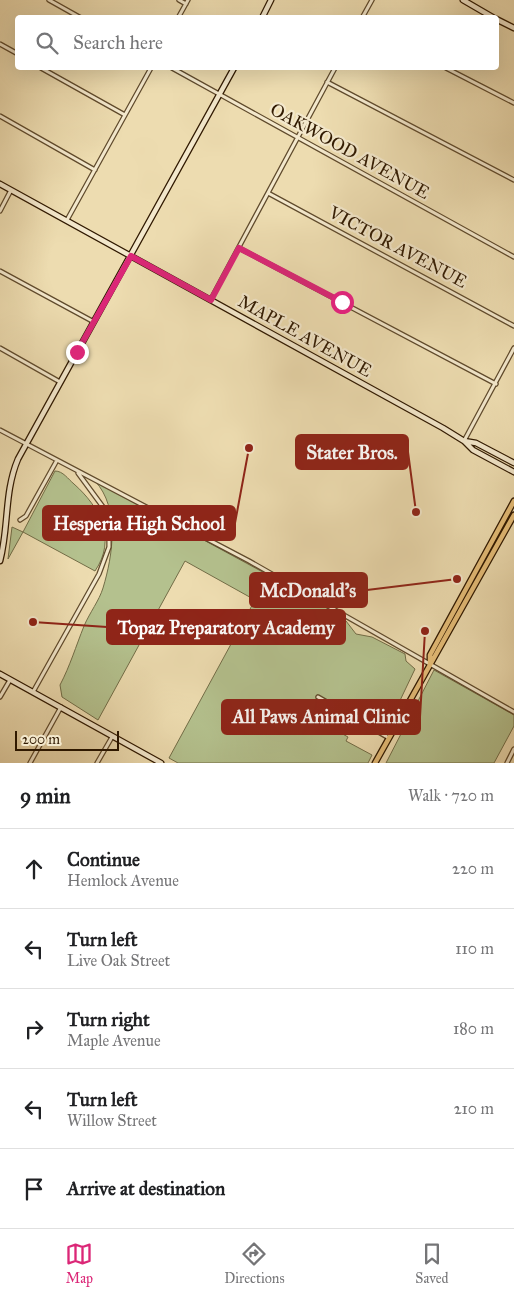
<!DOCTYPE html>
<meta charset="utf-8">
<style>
body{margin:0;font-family:"IM FELL Great Primer",serif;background:#f2f2f2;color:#202124}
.scale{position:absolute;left:15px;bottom:12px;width:104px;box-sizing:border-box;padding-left:5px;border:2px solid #301900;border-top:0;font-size:14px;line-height:18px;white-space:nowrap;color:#301900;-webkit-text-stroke:4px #f3e8cc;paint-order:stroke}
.stop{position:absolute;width:15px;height:15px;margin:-11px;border:4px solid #db2777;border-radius:50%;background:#fff}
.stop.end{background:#db2777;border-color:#fff;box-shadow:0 1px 5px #0008}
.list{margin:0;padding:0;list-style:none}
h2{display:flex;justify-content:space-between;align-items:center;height:65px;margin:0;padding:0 20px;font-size:21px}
h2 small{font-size:16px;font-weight:400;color:#757577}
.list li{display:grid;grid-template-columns:32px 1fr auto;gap:15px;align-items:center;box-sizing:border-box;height:80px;padding:0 20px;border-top:1px solid #e0e0e0}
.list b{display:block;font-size:19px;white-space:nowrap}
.list p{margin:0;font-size:16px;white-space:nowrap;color:#757577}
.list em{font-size:16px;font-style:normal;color:#757577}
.icon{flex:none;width:28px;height:28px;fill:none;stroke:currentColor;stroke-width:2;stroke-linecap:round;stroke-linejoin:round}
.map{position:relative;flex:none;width:514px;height:763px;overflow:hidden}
.search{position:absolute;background:#fff;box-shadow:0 5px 20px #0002;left:15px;right:15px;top:15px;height:55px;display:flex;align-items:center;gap:12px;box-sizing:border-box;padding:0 18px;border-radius:5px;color:#757577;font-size:19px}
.sheet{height:465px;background:#fff}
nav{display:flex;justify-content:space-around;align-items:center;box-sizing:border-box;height:70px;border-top:1px solid #e0e0e0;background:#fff;font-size:14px;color:#757577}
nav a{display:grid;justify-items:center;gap:2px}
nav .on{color:#db2777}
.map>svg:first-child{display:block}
</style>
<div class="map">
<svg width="514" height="763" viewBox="0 0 514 763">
<rect width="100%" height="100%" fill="#eddcb0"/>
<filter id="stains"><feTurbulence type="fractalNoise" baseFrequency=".004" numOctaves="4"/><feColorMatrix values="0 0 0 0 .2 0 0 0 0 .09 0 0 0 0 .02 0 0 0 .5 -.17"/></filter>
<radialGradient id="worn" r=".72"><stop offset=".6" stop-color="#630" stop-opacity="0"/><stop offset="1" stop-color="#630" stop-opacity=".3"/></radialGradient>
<path fill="#b4c18e" stroke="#726d47" d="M55,471c8,0 13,8 19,13 26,23 43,55 21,87l-72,-39 -15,27 4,-32 11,5z
M95,481l223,121 28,19 10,13 16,3 33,17 1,7 9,8 -30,63 -26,-14 -3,4 -41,-23 -8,15 41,23 -2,4 26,14 -4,8h-190l-9,-5 86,-158 -70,-39 -87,159 -36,-23 -2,-12c10,-19 16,-39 24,-59 6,-14 15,-25 19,-38 10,-33 17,-80 -8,-107z
M434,670l80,45v11l-20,37h-108z"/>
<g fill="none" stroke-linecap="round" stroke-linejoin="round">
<g stroke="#5f4a2c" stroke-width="5.5">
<path id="street" d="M49,0l32,18
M179,0l7,4
M178,18l10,-18
M362,18l10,-18
M0,44l18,10
M41,68l84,47
M172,68l342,189
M446,68l68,35
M327,82l187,98
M0,116l95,54
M268,193l246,133
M0,211l11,-21
M67,220l84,-152
M239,248l257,136
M0,271l94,51
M211,299l124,-231
M0,348l60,34
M0,430l249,131 265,151
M464,441l50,-93
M20,520l6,-4 30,-54
M33,692l66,-118 10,-27v-17l-6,-23 -25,-34
M0,697l10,-17
M318,697l71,41
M30,763l31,-56
M97,763l15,-26
M507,763l7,-14"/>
</g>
<g stroke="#301900" stroke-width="7">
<path id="secondary" d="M463,0l31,18
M262,18l9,-18
M496,19l18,9
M0,184l443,244 21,13 9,9 41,22
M464,441l12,2 38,20
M0,561c9,-34 4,-69 18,-102l216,-391
M0,674l161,89"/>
</g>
<g stroke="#301900" stroke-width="7">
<path id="primary" d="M430,664v-9l84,-154
M375,763l139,-248"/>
</g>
<use href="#street" stroke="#f3e8cc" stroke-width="3"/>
<use href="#secondary" stroke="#f3e8cc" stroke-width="4.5"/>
<use href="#primary" stroke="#e6be78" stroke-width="4.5"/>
</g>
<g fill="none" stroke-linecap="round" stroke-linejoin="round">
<path stroke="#db2777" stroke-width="6" d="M77,352l54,-96 80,44 28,-52 103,54"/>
</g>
<g text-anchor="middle" stroke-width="4.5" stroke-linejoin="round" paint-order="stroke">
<g font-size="18" fill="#301900" stroke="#f3e8cc">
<text transform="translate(350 151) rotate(29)" y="6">OAKWOOD AVENUE</text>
<text transform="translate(398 247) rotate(28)" y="6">VICTOR AVENUE</text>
<text transform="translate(305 336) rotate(29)" y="6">MAPLE AVENUE</text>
</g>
</g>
<path fill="none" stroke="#8f2418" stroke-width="2" d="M416 512L408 452M249 448L235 523M457 579L367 590M33 622L107 627M425 631L420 717"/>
<g fill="#8f2418" stroke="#f3e8cc" stroke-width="2">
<circle cx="416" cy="512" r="5"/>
<circle cx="249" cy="448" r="5"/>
<circle cx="457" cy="579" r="5"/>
<circle cx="33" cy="622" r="5"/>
<circle cx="425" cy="631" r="5"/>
</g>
<g fill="#8f2418" stroke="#8f2418" stroke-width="2">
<rect x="296" y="435" width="112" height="34" rx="5"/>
<rect x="43" y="506" width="192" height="34" rx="5"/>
<rect x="250" y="573" width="117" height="34" rx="5"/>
<rect x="107" y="610" width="238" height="34" rx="5"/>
<rect x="222" y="700" width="198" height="34" rx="5"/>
</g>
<g font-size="19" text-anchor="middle" font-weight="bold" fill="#fff">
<text x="352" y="459">Stater Bros.</text>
<text x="139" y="530">Hesperia High School</text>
<text x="308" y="597">McDonald's</text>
<text x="226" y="634">Topaz Preparatory Academy</text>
<text x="321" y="723">All Paws Animal Clinic</text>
</g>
<rect width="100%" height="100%" filter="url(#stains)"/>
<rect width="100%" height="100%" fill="url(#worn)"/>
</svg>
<div class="scale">200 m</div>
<div class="stop" style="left:342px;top:302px"></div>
<div class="stop end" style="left:77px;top:352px"></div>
<div class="search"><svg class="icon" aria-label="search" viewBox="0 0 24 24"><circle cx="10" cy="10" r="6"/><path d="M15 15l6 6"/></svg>Search here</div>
</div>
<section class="sheet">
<h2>9 min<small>Walk · 720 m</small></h2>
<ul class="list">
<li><svg class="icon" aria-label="ahead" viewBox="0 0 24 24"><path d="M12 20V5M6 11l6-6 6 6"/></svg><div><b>Continue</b><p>Hemlock Avenue</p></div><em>220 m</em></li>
<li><svg class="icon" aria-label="left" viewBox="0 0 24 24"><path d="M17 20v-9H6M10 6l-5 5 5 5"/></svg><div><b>Turn left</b><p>Live Oak Street</p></div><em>110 m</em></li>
<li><svg class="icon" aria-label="right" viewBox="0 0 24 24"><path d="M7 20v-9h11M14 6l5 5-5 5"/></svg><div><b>Turn right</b><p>Maple Avenue</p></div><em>180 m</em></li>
<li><svg class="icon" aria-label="left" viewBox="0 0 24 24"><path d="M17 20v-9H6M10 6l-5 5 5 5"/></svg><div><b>Turn left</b><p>Willow Street</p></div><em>210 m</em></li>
<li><svg class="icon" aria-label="arrive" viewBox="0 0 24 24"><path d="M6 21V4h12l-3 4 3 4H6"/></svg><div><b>Arrive at destination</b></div></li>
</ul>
</section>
<nav>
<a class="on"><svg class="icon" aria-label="map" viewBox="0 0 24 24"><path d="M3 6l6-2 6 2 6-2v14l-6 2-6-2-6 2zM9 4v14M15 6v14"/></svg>Map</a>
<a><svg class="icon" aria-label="directions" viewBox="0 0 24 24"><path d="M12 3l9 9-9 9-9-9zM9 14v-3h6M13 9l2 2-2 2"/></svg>Directions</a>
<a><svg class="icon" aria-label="saved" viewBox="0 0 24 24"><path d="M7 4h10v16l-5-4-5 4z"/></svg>Saved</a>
</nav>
